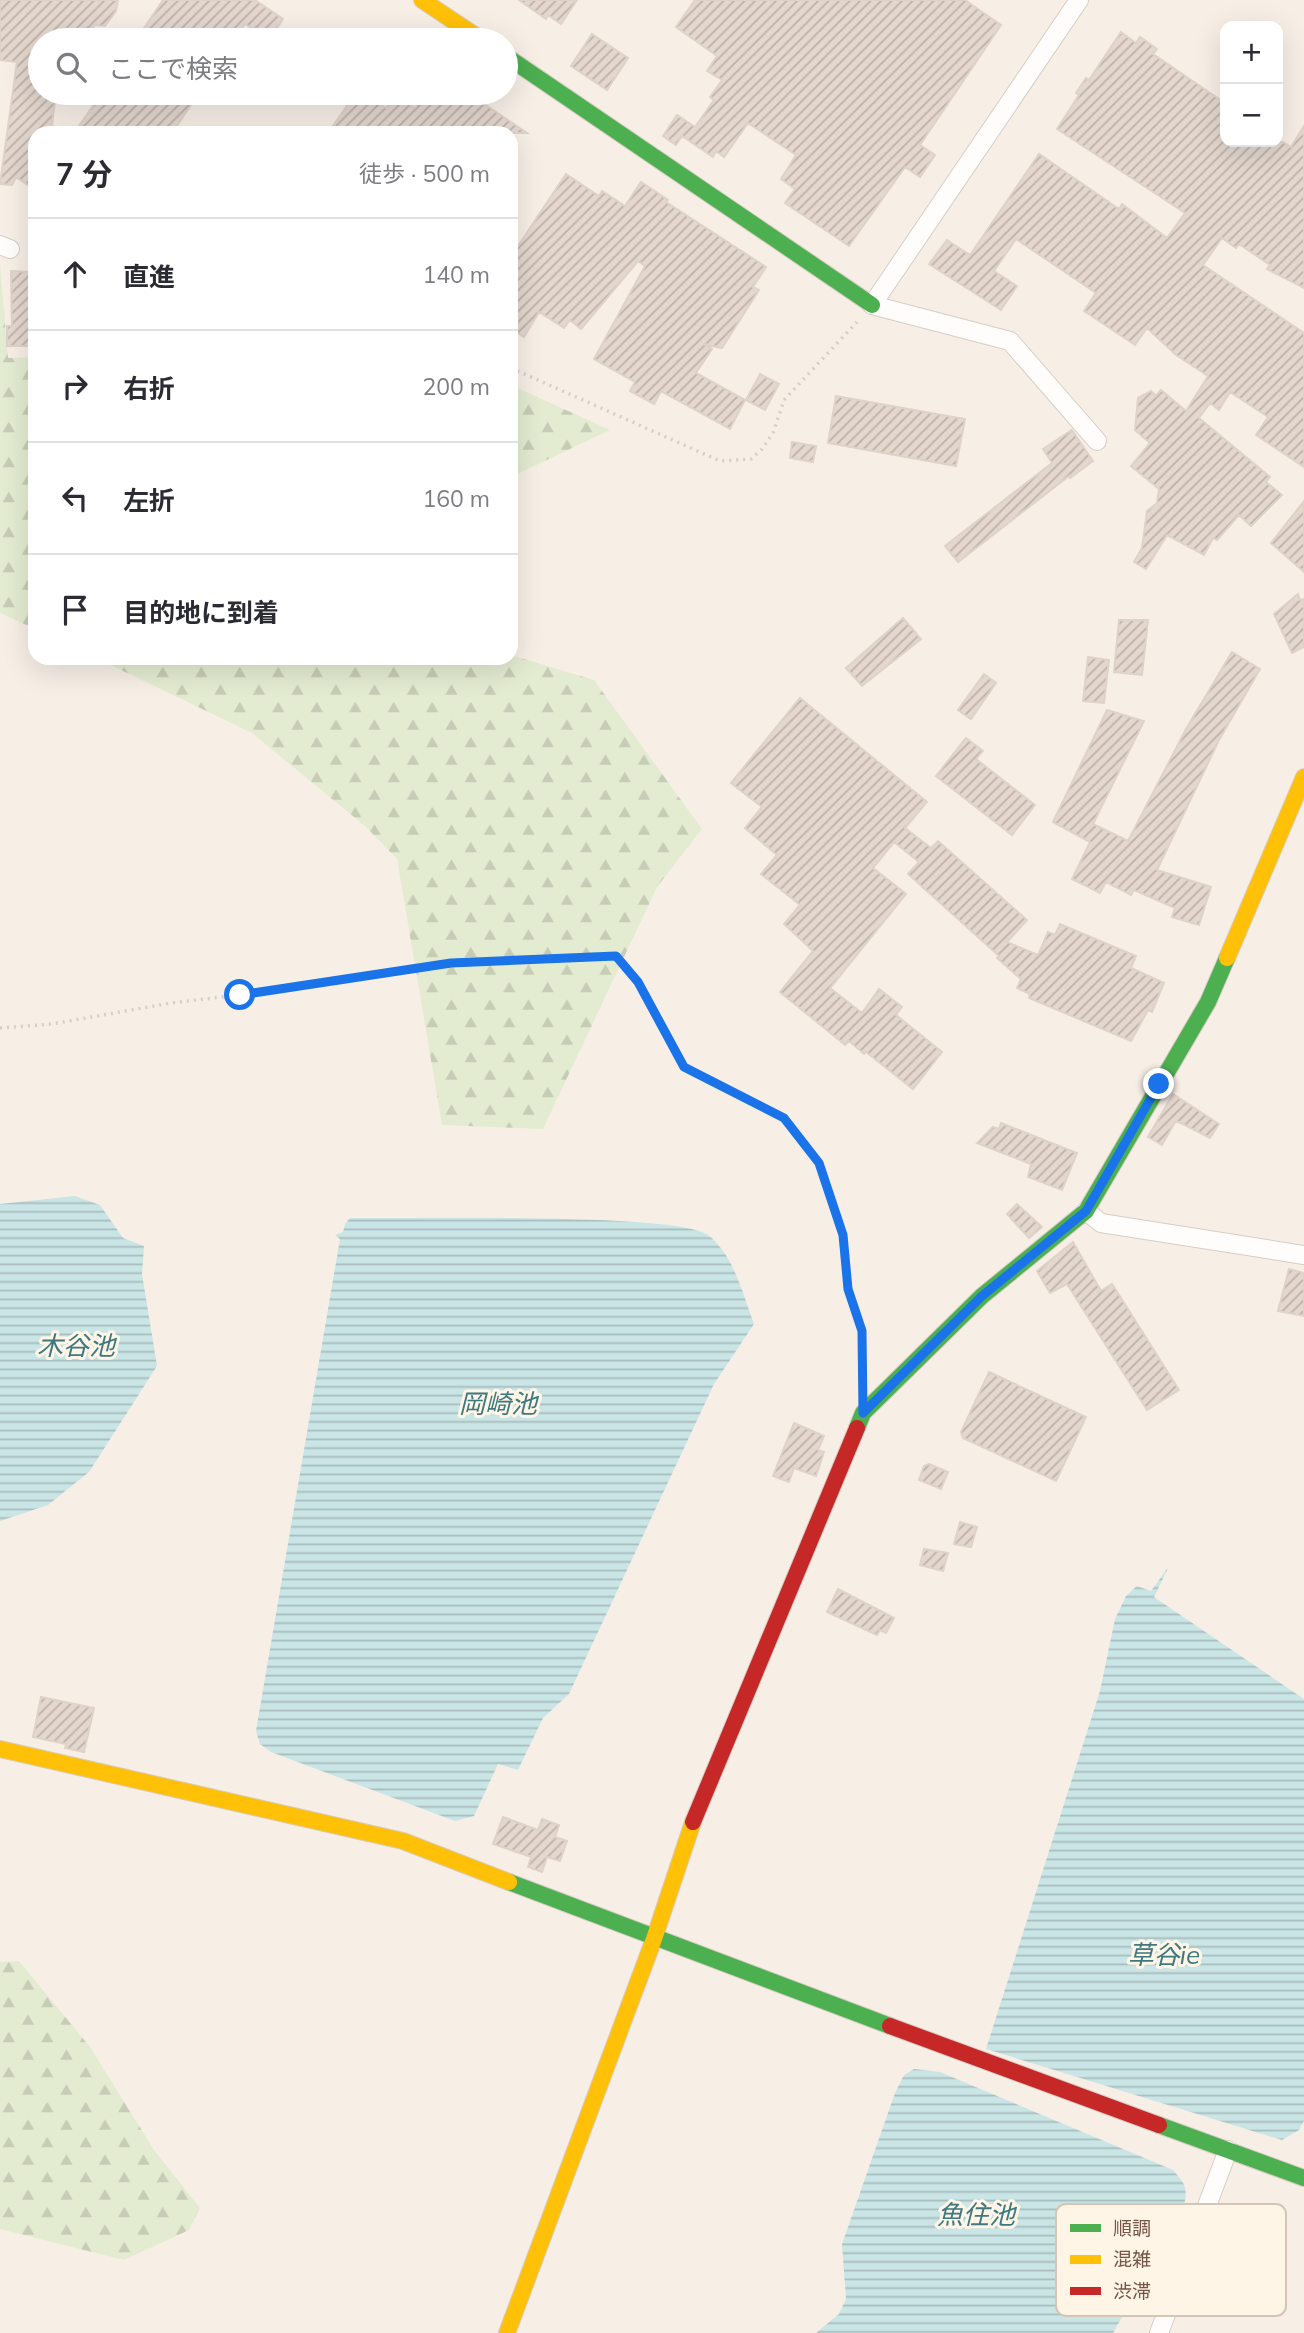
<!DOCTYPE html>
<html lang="ja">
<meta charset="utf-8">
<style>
body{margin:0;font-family:Mulish,"Noto Sans JP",sans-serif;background:#f7f7f7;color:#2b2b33}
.controls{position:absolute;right:21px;top:21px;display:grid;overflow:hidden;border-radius:14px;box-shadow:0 7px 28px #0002}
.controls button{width:63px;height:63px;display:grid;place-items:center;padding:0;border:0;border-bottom:2px solid #e1e1e2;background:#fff;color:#2b2b33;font:35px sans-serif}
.stop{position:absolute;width:21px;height:21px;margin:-16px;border:5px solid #1a73e8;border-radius:50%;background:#fff}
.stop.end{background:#1a73e8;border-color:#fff;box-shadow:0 2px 7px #0008}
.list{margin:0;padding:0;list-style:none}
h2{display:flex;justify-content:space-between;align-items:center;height:91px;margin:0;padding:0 28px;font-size:30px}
h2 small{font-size:23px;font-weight:400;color:#7c7c81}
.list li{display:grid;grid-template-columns:46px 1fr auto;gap:21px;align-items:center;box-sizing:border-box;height:112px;padding:0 28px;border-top:2px solid #e1e1e2}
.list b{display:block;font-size:26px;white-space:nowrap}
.list em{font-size:23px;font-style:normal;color:#7c7c81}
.icon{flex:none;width:38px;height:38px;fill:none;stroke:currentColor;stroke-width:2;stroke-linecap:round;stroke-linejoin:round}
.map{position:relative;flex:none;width:1304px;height:2333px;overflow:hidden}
.search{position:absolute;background:#fff;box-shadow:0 7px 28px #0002;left:28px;top:28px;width:490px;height:77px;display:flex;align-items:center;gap:18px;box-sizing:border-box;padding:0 24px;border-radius:38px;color:#7c7c81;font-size:26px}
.panel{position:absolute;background:#fff;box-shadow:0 7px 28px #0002;left:28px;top:126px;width:490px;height:539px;border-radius:21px}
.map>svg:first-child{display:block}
</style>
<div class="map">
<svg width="1304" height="2333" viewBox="0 0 1304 2333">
<defs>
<pattern id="forest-firs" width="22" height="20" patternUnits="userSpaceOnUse" patternTransform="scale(1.75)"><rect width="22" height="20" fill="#e3ecd1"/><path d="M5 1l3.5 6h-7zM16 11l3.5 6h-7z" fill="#c6ccb5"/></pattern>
<pattern id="water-rules" width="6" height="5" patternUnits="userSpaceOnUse" patternTransform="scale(1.75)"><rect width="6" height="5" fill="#c9e5e6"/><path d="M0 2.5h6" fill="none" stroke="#a8bcbc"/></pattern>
<pattern id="building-hatch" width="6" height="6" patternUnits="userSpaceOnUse" patternTransform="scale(1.75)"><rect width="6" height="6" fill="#e3d7ce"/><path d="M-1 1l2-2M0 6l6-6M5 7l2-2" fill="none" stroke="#bdb1a9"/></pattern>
</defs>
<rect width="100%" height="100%" fill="#f7efe6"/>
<path fill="url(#forest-firs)" d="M0,264l8,94 27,-1v272l-35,-16z
M511,385l99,45 -99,47z
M511,655l83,25 108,149 -45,58 -114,242 -101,-4 -45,-266 -31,-32 -114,-94 -156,-75h415z
M19,1961l71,86 64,103 46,58 -11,22 -65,30 -124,-31v-267z"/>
<path fill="url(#water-rules)" d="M75,1196l25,9 23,33 21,8 -2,28 15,92 -68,106 -41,33 -48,16v-317z
M350,1218c56,1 327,-6 358,17 26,20 35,60 46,89l-40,60 -145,310 -26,24 -25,52 -20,-6 -24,52 -19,5 -184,-69 -11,-8 -4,-13 84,-492 -5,-4 8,-3 2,-8z
M1169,1566l-15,31 150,102v422l-5,9 -17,10 -296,-91 114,-358 15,-72 11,-23 11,-10 14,5z
M914,2069l26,3 233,98c4,5 11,12 12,18 8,30 -57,116 -72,145h-297l23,-19 7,-15 -4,-55 53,-151 9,-18z"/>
<path fill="url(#building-hatch)" stroke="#dfd2c9" stroke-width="2" d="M0,0h118l-2,11 -11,15 -11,-1 -3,15h-51v53h9l-1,7 7,1 -4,32h-16v57l-19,-13 -4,8 -12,-1 17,-122 -17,-2z
M163,0h92l28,19 -14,21 -24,-16 -11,16h-98z
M519,0h58l-16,24 -13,-9 -2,4z
M695,0h270l36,25 -81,120 15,10 -15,22 -15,-10 -56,79 -64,-43 10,-14 -14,-10 15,-24 -48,-32 -24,34 -8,-6 -3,6 -31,-21 -6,9 -13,-9 14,-21 18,12 19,-27 -4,-3 12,-17 -15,-9 10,-15 -41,-29z
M1121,32l15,11 4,-6 17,12 -4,5 72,49v39h58l8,5 13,-21v162l-37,-19 3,-4 -31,-21 -3,4 -14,-10 -19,27 101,68v134l-48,-32 12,-18 -38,-25 -11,18 -9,-7 -11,15 71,59 -4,5 16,13 -31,31 -12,-11 -22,25 -4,-2 -9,17 -37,-20 -21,34 -12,-7 8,-14 5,-37 10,-8 2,-14 -28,-23 19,-23 -15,-13 3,-32 13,-7 5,5 5,-6 25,21 22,-35 -32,-21 -29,-27 -12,17 -51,-34 12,-18 -80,-54 -22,32 23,15 -16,24 -72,-46 18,-24 23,15 69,-101 80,55 3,-5 45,34 18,-25 -128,-84 22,-34 -3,-2 10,-15 3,2z
M592,34l36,24 -21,32 -36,-24z
M102,93h97l-27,40h-98z
M356,93h8l22,15 9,-14 20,14 11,-15h42l59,40h-199z
M566,174l33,22 3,-5 23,15 16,-24 27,18 -2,2 100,65 -13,20 6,3 -37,58 -18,-4 8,5 -16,24 49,27 -15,29 -69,-38 -7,13 -24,-13 5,-9 -41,-23 51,-93 -7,-5 -57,68 -11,-9 -6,8 -25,-16 -15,25 -13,-8v-87l7,4z
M11,271l19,1 -1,47 6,1v26h-28v-20h5z
M760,374l19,10 -14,26 -19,-10z
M836,396l129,23 -9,47 -128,-23z
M1072,430l21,31 -23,17 -1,-2 -111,86 -13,-16 107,-83 -9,-14z
M792,442l24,4 -3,16 -23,-4z
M1304,501v71l-33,-29z
M1298,594l2,6 4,-1v48l-12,6 -18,-39z
M903,618l18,21 -59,47 -16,-18z
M1119,620h29l-6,55 -28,-3z
M1232,652l28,17 -41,71 -62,130 54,17 -12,38 -27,-8 3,-9 -41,-18 -3,5 -25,-13 -6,11 -28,-14 18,-37 -37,-20 54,-112 37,11 -51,103 35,17 58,-112z
M1088,657l21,3 -5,43 -21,-2z
M984,674l12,9 -25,36 -13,-9z
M800,698l127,104 -22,26 26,20 7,-7 89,79 -20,22 31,13 10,-23 7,3 5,-11 76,32 -5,12 33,15 -12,29 -4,-2 -17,31 -102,-43 1,-4 -13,-6 4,-9 -24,-21 2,-2 -91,-82 11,-12 -25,-20 -21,26 33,26 -76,94 32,25 17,-24 23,18 -6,8 46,37 -29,37 -47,-37 -2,2 -15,-13 -4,4 -65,-53 33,-41 -29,-27 16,-19 -39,-31 16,-19 -32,-27 17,-21 -31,-24z
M966,738l17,13 -7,8 59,46 -23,30 -76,-59z
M1173,1094l46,30 -9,14 -31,-16h-4l-13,23 -14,-8z
M1001,1123l76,30 -15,37 -34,-13 3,-13 -54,-21 16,-16 6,2z
M1017,1204l25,23 -13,11 -22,-24z
M1073,1242l28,49 11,-7 67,106 -32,20 -80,-126 -17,9 -13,-22z
M1289,1269l15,4v43l-26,-5z
M989,1372l97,45 -30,64 -93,-43 -2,-6z
M794,1423l30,13 -6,14 6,2 -8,24 -22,-8 -5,14 -16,-6z
M929,1464l19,8 -7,17 -22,-9 5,-14z
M960,1522l17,5 -6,20 -17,-3z
M924,1549l24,4 -5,18 -23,-6z
M838,1589l56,29 -8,15 -6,-3 -3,5 -50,-23z
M41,1697l53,11 -10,44 -19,-4 1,-4 -33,-7z
M503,1817l35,13 4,-11 17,6 -4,12 12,4 -7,20 -13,-4 -5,15 -14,-5 3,-10 -38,-13z"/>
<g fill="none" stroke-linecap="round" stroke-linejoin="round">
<g stroke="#d8ccc5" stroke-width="20">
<path id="street" d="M1079,0l-207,305 138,36 87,100
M0,245l10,4
M1086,1211l15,12 203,32
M1159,2333l69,-183"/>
</g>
<g stroke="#d7cbc3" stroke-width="18">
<path id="fast" d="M506,56l366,249
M857,1428l6,-15 119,-117 104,-85 122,-209 19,-44
M509,1882l381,144
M1159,2125l145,53"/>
</g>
<g stroke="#d7cbc3" stroke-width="18">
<path id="slow" d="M422,0l60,40
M1227,958l77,-181
M0,1749l403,92 106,41
M507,2333l147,-394 39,-117"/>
</g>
<g stroke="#d7cbc3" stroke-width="18">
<path id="jam" d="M693,1822l164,-394
M890,2026l269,99"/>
</g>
<path stroke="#d7cec9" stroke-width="3.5" stroke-dasharray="2 5" stroke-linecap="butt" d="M511,368l209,93 31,-2 11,-10 11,-16 11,-33 73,-78
M0,1028l52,-4 119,-21 135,-16 145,-24 165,-7 22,26 46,85 100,51 35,45 24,72 5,54 14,42v52"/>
<use href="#street" stroke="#fefdfb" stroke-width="18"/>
<use href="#fast" stroke="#4caf50" stroke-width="16"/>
<use href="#slow" stroke="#ffc107" stroke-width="16"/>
<use href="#jam" stroke="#c62828" stroke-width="16"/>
</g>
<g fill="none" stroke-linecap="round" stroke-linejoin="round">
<path stroke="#1a73e8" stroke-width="9" d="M240,995l211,-32 165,-7 22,26 46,85 100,51 35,45 24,72 5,54 14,42 1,82 119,-117 104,-85 73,-127"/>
</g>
<g text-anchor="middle" stroke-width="6" stroke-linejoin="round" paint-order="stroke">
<g font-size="26" font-style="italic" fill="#3e7981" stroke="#fff5e7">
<text x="76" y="1355">木谷池</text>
<text x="498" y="1413">岡崎池</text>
<text x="1164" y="1964">草谷ie</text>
<text x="976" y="2224">魚住池</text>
</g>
</g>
<rect x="1056" y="2204" width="230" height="112" rx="10" fill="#fff5e7" stroke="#d5c5b7" stroke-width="2"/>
<rect x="1070" y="2224" width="31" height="8" fill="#4caf50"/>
<rect x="1070" y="2255" width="31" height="9" fill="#ffc107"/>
<rect x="1070" y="2287" width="31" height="8" fill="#c62828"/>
<g font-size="19" fill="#745547">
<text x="1113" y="2235">順調</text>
<text x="1113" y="2266">混雑</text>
<text x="1113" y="2298">渋滞</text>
</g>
</svg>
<div class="controls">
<button>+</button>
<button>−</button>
</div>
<div class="stop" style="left:240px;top:995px"></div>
<div class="stop end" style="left:1159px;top:1084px"></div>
<div class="search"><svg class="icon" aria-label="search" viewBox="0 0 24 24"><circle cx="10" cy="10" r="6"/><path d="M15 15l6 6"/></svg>ここで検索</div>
<section class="panel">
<h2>7 分<small>徒歩 · 500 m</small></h2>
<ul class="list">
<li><svg class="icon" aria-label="ahead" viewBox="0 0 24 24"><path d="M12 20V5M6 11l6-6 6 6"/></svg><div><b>直進</b></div><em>140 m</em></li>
<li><svg class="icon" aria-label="right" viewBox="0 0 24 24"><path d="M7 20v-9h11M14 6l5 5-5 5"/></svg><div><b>右折</b></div><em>200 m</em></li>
<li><svg class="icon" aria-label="left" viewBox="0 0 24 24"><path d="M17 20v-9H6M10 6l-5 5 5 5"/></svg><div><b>左折</b></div><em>160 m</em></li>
<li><svg class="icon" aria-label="arrive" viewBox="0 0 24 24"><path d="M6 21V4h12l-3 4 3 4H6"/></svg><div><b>目的地に到着</b></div></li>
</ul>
</section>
</div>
